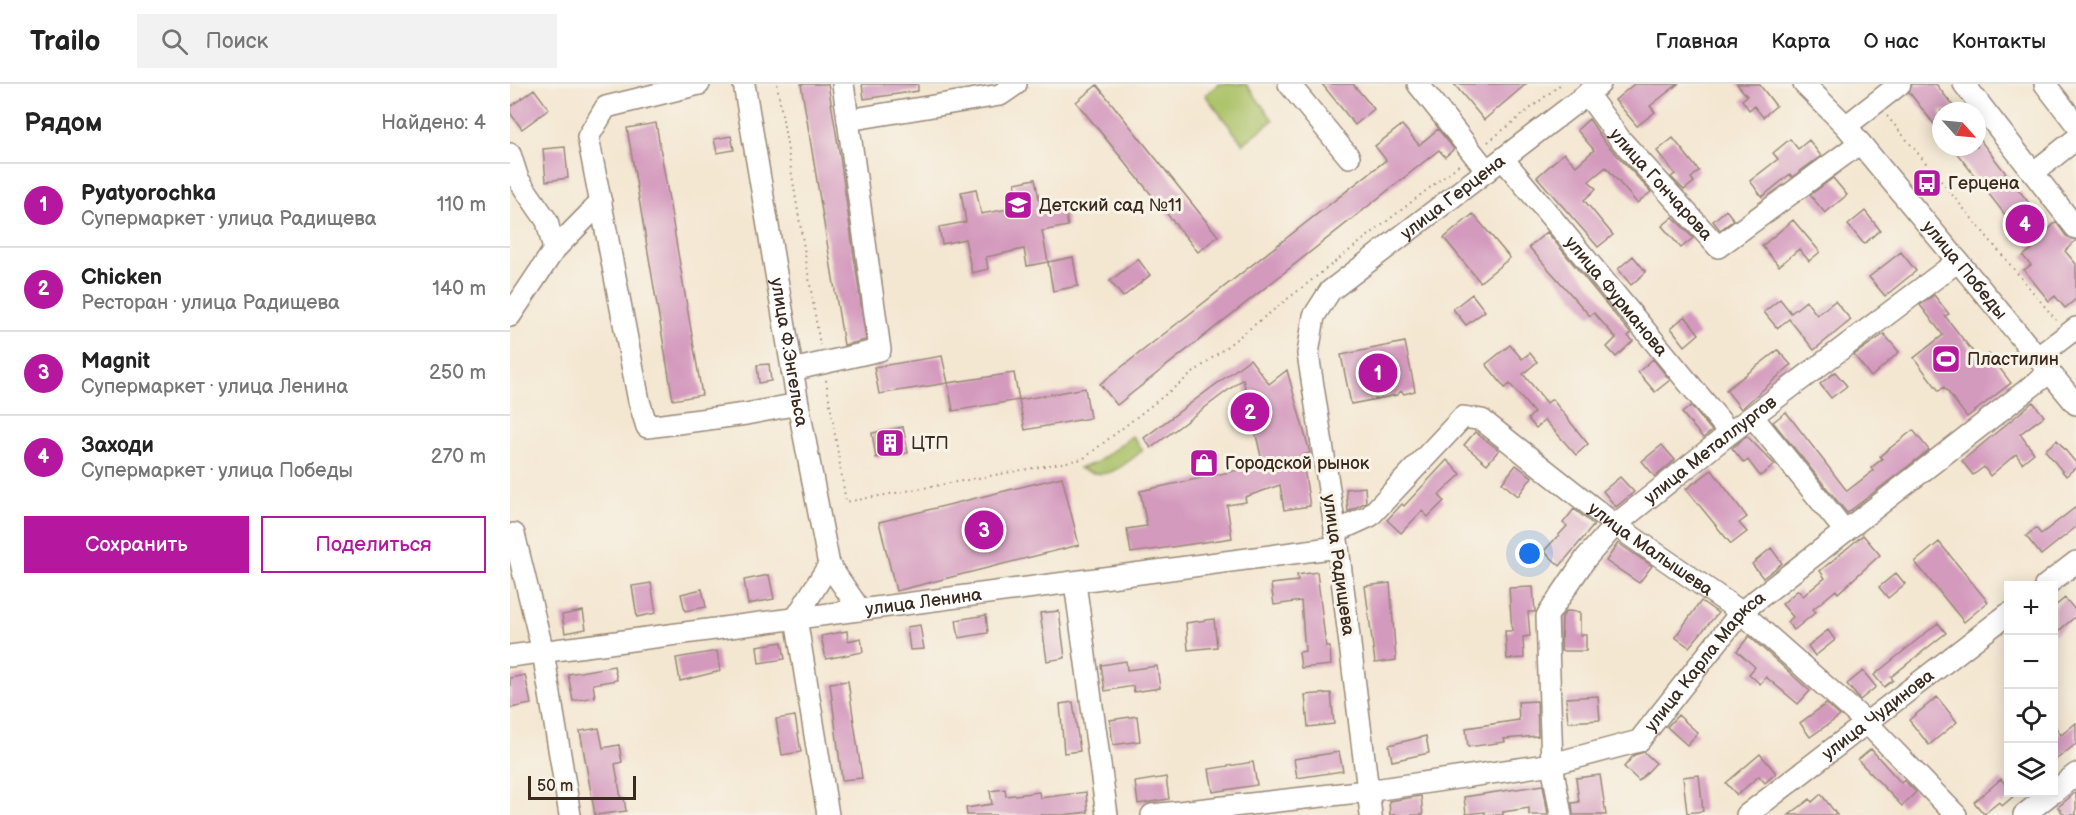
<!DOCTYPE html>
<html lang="ru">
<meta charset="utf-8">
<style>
body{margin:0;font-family:"Balsamiq Sans",sans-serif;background:#f2f2f2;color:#222}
.controls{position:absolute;right:18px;bottom:18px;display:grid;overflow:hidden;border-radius:0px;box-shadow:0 3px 15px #0003}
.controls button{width:54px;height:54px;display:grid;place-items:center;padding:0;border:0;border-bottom:2px solid #e0e0e0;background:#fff;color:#222;font:30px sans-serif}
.compass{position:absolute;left:1422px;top:18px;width:54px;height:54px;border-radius:50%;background:#fff;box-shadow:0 3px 15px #0003;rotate:117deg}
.scale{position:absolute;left:18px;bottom:15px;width:108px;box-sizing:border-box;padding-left:6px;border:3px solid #3b2a1e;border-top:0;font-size:16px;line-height:21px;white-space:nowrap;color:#3b2a1e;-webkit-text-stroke:4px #f7f3e8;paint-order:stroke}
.you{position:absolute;left:1020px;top:470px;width:21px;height:21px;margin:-15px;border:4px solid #fff;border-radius:50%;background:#1a73e8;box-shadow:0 0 0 9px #1a73e833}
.badge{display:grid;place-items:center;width:39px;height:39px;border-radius:50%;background:#b5179e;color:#fff;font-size:20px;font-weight:700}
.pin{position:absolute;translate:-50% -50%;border:3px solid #fff;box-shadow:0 2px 6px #0006}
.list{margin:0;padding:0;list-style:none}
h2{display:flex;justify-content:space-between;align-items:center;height:78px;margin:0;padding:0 24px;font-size:26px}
h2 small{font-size:20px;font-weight:400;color:#767676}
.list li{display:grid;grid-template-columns:39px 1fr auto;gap:18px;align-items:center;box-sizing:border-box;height:84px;padding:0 24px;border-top:2px solid #e0e0e0}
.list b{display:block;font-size:22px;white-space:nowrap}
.list p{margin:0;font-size:20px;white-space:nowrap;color:#767676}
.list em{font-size:20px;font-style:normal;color:#767676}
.actions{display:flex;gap:12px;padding:18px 24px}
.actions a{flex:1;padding:14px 0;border:2px solid #b5179e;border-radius:0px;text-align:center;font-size:21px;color:#b5179e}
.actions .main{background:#b5179e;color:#fff}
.icon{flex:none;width:33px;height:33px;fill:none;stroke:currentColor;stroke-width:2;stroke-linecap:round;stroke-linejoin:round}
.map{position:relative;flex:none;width:1566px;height:731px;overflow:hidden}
header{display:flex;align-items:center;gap:36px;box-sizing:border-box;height:84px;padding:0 30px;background:#fff;border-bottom:2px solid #e0e0e0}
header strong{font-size:28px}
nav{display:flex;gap:33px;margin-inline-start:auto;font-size:21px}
.search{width:420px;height:54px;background:#f2f2f2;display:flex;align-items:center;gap:15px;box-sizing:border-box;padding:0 21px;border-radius:0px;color:#767676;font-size:22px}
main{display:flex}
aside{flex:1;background:#fff}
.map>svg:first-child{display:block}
</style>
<header>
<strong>Trailo</strong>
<div class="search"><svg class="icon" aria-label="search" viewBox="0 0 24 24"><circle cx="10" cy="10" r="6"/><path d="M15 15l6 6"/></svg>Поиск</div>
<nav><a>Главная</a><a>Карта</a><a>О нас</a><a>Контакты</a></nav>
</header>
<main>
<aside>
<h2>Рядом<small>Найдено: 4</small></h2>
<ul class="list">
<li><span class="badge">1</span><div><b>Pyatyorochka</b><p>Супермаркет · улица Радищева</p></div><em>110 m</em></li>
<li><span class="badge">2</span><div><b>Chicken</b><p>Ресторан · улица Радищева</p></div><em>140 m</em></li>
<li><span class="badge">3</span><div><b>Magnit</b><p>Супермаркет · улица Ленина</p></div><em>250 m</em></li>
<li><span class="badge">4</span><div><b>Заходи</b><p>Супермаркет · улица Победы</p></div><em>270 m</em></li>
</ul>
<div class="actions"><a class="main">Сохранить</a><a>Поделиться</a></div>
</aside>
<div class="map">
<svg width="1566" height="731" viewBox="0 0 1566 731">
<rect width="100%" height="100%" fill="#f7f3e8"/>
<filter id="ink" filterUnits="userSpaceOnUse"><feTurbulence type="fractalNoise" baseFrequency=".0167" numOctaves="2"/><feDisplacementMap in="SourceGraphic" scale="12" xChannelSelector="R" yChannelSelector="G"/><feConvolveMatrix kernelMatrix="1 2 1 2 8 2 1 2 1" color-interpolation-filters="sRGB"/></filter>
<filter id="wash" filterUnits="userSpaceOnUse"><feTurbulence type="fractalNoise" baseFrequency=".008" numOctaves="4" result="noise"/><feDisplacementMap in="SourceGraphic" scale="24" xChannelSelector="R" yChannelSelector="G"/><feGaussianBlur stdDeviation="1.35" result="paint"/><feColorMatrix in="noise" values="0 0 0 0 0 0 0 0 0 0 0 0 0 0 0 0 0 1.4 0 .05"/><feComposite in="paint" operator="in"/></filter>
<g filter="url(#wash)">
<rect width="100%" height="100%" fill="#f4e7d2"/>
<path fill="#aac166" stroke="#727642" stroke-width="1.5" d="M709,0h27l27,36 -30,24 -38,-49z
M622,352l11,14c-23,18 -35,32 -64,18l17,-5z"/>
<g id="blocks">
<path fill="#d49abe" d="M291,0h27l12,73 26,183 -22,5z
M352,0h56v7l-54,8z
M812,0h31l21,25 -19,16z
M944,0h72l-42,36z
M1124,0h44l-28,22 5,6 -18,14 -22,-26z
M1227,0h22l17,22 -13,11 -9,-11 -5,4 -7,-10 5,-4z
M1402,0h24l21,27h-16v22l-32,-41z
M587,1l121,151 -20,16 -122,-150z
M24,5l15,20 -27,20 -12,-16v-6z
M1079,35l15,22 47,51 -14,11 -31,-36 -17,14 7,8 -12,11 29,35 -15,12 -61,-70 27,-24 12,13 18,-16 -17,-20z
M146,39l46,272 -29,5 -46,-272z
M892,41l17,20 19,-16 16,20 -9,8 -6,-7 -322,255 -17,-21 286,-224 -11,-14z
M221,52l3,14 -17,3 -3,-14z
M1467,52l72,93 7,-7 10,14 10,4 -11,11 11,13v35l-11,9 -10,-12 -6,5 -25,-31 7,-5 -8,-9 9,-7 -80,-102h25z
M1163,54l26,33 -8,7 3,4 -10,8 -13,-13 4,-3 -18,-23z
M1280,55l8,10 11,-9 12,16 -29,21 -2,-3 -28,23 -12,-16 28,-22 -5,-6z
M55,63l3,31 -22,3 -3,-32z
M1323,94l14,17 -22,18 -15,-18z
M525,95l6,30 23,-4 4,21 -26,5 6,31 -21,4 -3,-17 -38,8 2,12 -16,4 -7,-34 -23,5 -3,-17 27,-5 -5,-30 15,-3 5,25 39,-7 -5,-24z
M1216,126l8,10 -14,10 -7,-9z
M1355,127l15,19 -16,14 -16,-19z
M963,130l37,44 -30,24 -36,-44z
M1163,133l20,21 -12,10 -19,-22z
M1283,136l27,32 -11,9 -10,-12 -20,17 -17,-20z
M1037,148l84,102 -3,2 5,5 -17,16 -9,-10 9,-9 -22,-25 -4,3 -61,-69z
M1391,168l15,19 -31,25 -16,-19z
M1123,172l13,16 -15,13 -13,-16z
M563,173l5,29 -25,5 -5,-29z
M628,175l12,16 -27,22 -13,-16z
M962,210l13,17 -19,14 -13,-16z
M1424,211l15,19 -4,2 35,45 9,-7 22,29 -44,34 -23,-30 -5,4 -25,-33 29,-23 -23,-30z
M1270,215l11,14 15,-12 11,14 18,-14 16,19 -37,30 -25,-31 -12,9 -13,-16z
M1175,232l14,18 -14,12 -14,-18z
M1374,250l15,18 -28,25 -17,-22z
M895,258l10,49 -11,3 -3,-3 -4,4 -46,9 -10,-49z
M1000,261l12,14 8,-6 7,9 -14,12 24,29 5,-4 36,45 -12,11 -31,-35 -9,8 -8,-9 6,-6 -24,-29 -5,4 -19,-24z
M1268,266l13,15 -50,44 -15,-19z
M432,272l6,27 -69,11 -5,-27z
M740,275l19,25 18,-14 23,83 -8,2 8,51 -26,4 -4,-25 -35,12 1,5 -19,3 5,33 -101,15 -4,-24 20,-3 -7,-35 123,-26 -20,-86 -92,69 -7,-10z
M1143,275l17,21 -15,12 -17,-20z
M259,280l2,17 -12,2 -2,-18z
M1325,288l12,14 -16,12 -11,-14z
M504,289l5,27 -66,11 -5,-28z
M575,304l5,30 -65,12 -6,-30z
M1523,318l11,14 -24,18 14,19 -12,10 -6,-9 -26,22 -6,-9 -11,8 -11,-14z
M1181,322l21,25 -9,7 -21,-25z
M1276,328l61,79 26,-20 -2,-3 11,-9 -2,-3 33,-26 16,20 -82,63 -74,-91z
M393,343l5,26 -32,5 -4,-25z
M965,348l24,18 -12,14 -23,-19z
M1237,352l28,29 -15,11 -12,-16 -4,3 -12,-15z
M1547,356l19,23v4l-10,9 -21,-26z
M1152,361l13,15 -20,17 -13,-16z
M937,376l14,14 -22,21 5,6 -16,16 -6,-6 -21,22 -14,-13 15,-16 2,2z
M1006,381l16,12 -14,19 -16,-13z
M1202,386l35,47 -8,6 8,9 -16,12 -45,-55z
M552,393l17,68 -183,46 -17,-69z
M1110,393l14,15 -18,15 -13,-16z
M855,403l1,15 -18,10 -2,-23z
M1566,423v20l-35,28 -15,-19 10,-8 5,6z
M1064,425l20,16 -34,41 -16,-15 23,-25 -4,-3z
M1353,451l17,20 -42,38 -2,-3 -23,19 3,3 -22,18 -7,-8 6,-5 -11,-13 16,-14 5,6 22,-18 -5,-7z
M1429,458l49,60 -24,20 -49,-60z
M1108,459l34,23 -13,17 -33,-22z
M1261,464l11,15 -19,15 -11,-14z
M807,488l9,75h4l1,18 -30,3 -2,-16 6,-1 -4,-50 -27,4 -3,-21 27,-3 -1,-6z
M1386,489l9,11 -17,14 -9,-11z
M259,491l5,24 -26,5 -4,-24z
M141,499l5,30 -19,4 -5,-31z
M880,499l6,77 -21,3 -10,-77z
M1023,503l2,25h-7l2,24 -7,1 1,21 -17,1 -2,-28h7l-3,-43z
M192,505l4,18 -21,4 -4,-17z
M1555,514l11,13v5l-22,19v-28z
M1191,517l17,12 -29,34 -14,-10z
M73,527l3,18 -21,4 -3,-18z
M549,527l6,47 -18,3 -7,-48z
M1056,527l14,1v23h6v16h-25l1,-34z
M476,531l2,18 -29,5 -3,-18z
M704,535l3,28 -29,3 -2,-27z
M1428,539l8,10 -55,44 2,3 -9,7 -10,-12z
M410,541l4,24 -14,1 -3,-23z
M1318,546l7,10 -20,16 -7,-10z
M337,547l1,10 13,-3 2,14 -37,7 -5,-23z
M1239,552l61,55 -12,13 -32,-27 -6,7 -11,-10 6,-7 -18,-16z
M272,558l3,17 -26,4 -2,-17z
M207,567l3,20 -40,10 -4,-23z
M616,577l1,9 30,-4 3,22 -26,4 -1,-6 -28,5 -4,-26z
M104,582l3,14 -24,4 2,13 -22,4 -5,-27z
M1353,587l13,16 -16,13 -13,-16z
M15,591l6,29 -21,4v-30z
M338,597l14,97 -20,2 -12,-97z
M821,609l3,31 -26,3 -3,-32z
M1088,612l2,24 -32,2 -2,-24z
M1427,613l20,25 -28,23 -20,-25z
M1027,617l1,35 -34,3 1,3 -37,5 -2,-19 53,-8 -1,-18z
M563,618l7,49 -16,2 -4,-49z
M1316,620l14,12 -30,21 -10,-14z
M1168,631l20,18 -11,12 -20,-18z
M285,632l6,36 -19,3 -6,-36z
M627,632l3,25 -27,4 -3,-25z
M1566,639v21l-22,17v-36l7,10z
M89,644l4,20 16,-3 3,17 -7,2 6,34h3l2,13 -31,4 -15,-84z
M916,652l3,17 -37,8 -3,-16z
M1361,665l30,34 3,-3 12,12 -14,14 -44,-46z
M829,668l4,19 -46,7 -3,-19z
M1134,668l12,11 -17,18 -15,-14 10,-12z
M1250,670l16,19 -11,10 -6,-7 -22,19 -11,-12z
M743,678l4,23 -44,7 -4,-23z
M1090,691l6,40h-33l-1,-12 7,-1 -3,-24z
M1189,691l4,36 -16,2 -4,-36z
M656,693l3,22 -31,5 -3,-22z
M1491,695l7,9v4l7,3 -13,11 -3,-4 -15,12 -10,-12z
M1033,701l5,30h-19v-7l-26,4v3h-18v-3l-19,2 -2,-17z
M495,705l1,7 33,-4 1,6 46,-6 2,20 -25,3h-96l-1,-7 26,-4 -2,-13z
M1566,708v23h-12l-6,-8z
M1311,710l16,21h-48l21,-16 2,3z
M911,712l2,19h-33l-1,-14z"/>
</g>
</g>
<g filter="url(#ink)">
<use href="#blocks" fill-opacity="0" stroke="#988878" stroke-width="1.5"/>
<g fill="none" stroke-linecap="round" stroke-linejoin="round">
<g stroke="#988878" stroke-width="24">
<g id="minor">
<path d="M189,0l-93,23 -18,30 51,264 8,26 99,-13 52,-10"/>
<path id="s1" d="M234,0l54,320 31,161 31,45"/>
<path d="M779,0l60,73"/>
<path d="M908,0l69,87"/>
<path id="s2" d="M1294,0l42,42 230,278"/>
<path d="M1454,0l112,144"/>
<path d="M1535,0l31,40"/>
<path id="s3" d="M1077,10l33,45 98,108 142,-104"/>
<path d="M338,36l152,-25 16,-11"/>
<path d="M1336,42l54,-42"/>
<path d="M0,70l8,25 29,42 7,29"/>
<path id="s4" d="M993,75l227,274"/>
<path d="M1523,89l43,-34"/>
<path d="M0,232l44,-66 47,-48"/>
<path d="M1528,273l38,-29"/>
<path d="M282,286l88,-20 -37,-266"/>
<path d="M1243,333l92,114"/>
<path id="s5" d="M825,448l35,-16 93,-99 19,3 133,105 126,87 125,110 90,93"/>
<path d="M4,450l29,118 27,163"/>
<path d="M565,499l32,232"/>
<path d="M1535,502l31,-24"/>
<path id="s6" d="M0,572l828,-109"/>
<path d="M1544,708l22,-18"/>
<path d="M318,731l-32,-197 33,-53"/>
<path id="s7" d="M642,731l215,-24 185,-27 87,-23 102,-129 309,-240"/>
<path id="s8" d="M861,731l-33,-268 -30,-193 6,-38 16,-25 270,-207"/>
<path id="s9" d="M1051,731l-9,-51 -5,-148 39,-58 29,-33 115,-92 228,-172"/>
<path id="s10" d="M1237,731l261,-201"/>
<path d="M1514,731l29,-23"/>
</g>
</g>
<path stroke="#988878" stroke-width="2" stroke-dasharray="1.5 4.5" stroke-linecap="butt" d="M267,0l43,261
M1377,32l169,204
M978,58l73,-58
M316,296l20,122 237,-43 377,-295"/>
<use href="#minor" stroke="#fff" stroke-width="21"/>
</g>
</g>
<defs>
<g id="bus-square" transform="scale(1.5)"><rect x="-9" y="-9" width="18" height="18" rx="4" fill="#b5179e" stroke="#f7f3e8"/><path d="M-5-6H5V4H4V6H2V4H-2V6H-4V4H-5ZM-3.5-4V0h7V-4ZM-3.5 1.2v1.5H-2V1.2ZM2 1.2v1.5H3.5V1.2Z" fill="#fff"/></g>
<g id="school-square" transform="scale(1.5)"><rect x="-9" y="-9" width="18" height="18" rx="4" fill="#b5179e" stroke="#f7f3e8"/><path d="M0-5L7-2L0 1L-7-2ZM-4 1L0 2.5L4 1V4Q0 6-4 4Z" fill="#fff"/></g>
<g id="stadium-square" transform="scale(1.5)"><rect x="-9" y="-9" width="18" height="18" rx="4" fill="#b5179e" stroke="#f7f3e8"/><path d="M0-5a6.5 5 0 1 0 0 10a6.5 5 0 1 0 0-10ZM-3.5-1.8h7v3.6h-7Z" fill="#fff"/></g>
<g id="building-square" transform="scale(1.5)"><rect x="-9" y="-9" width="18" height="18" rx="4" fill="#b5179e" stroke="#f7f3e8"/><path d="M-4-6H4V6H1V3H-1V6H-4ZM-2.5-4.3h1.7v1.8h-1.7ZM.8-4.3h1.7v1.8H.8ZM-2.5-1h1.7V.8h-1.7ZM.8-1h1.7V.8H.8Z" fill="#fff"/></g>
<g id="shop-square" transform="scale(1.5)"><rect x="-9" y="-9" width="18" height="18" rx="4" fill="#b5179e" stroke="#f7f3e8"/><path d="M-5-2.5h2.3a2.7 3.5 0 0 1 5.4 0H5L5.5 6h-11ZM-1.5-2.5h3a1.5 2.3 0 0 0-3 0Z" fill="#fff"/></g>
</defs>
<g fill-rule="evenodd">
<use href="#bus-square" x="1417" y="99"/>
<use href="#school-square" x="508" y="121"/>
<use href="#stadium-square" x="1436" y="275"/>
<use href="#building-square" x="380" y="359"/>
<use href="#shop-square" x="694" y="379"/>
</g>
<g text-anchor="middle" stroke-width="6" stroke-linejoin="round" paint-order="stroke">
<g font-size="18" fill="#3b2a1e" stroke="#f7f3e8" text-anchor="start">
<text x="1438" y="105">Герцена</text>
<text x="529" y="127">Детский сад №11</text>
<text x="1457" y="281">Пластилин</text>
<text x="401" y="365">ЦТП</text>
<text x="715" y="385">Городской рынок</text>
</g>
<g font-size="18" fill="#3b2a1e" stroke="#f7f3e8">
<text dy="6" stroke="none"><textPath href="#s3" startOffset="117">улица Гончарова</textPath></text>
<text dy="6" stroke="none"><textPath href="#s8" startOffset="688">улица Герцена</textPath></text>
<text dy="6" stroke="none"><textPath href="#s2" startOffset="246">улица Победы</textPath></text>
<text dy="6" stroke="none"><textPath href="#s4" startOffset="178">улица Фурманова</textPath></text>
<text dy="6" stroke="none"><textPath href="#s1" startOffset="272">улица Ф.Энгельса</textPath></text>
<text dy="6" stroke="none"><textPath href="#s9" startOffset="435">улица Металлургов</textPath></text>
<text dy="6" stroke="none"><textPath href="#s5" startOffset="406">улица Малышева</textPath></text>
<text transform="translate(829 481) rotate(82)" y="6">улица Радищева</text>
<text dy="6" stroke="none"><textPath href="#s6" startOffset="417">улица Ленина</textPath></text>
<text dy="6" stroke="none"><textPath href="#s7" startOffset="597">улица Карла Маркса</textPath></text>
<text dy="6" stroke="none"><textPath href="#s10" startOffset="165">улица Чудинова</textPath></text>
</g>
</g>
</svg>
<div class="controls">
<button>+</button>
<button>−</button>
<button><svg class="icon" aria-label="locate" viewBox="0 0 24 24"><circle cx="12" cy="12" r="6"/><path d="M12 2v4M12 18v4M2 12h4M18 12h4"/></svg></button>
<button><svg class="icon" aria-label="layers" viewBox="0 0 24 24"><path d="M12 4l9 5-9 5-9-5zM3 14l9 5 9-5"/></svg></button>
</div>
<svg class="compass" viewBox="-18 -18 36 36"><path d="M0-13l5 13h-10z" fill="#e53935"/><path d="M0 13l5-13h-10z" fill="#767676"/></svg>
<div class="scale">50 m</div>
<div class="you"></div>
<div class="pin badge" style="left:868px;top:289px">1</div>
<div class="pin badge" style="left:740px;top:328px">2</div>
<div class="pin badge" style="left:474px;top:446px">3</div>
<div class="pin badge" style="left:1515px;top:140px">4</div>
</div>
</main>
